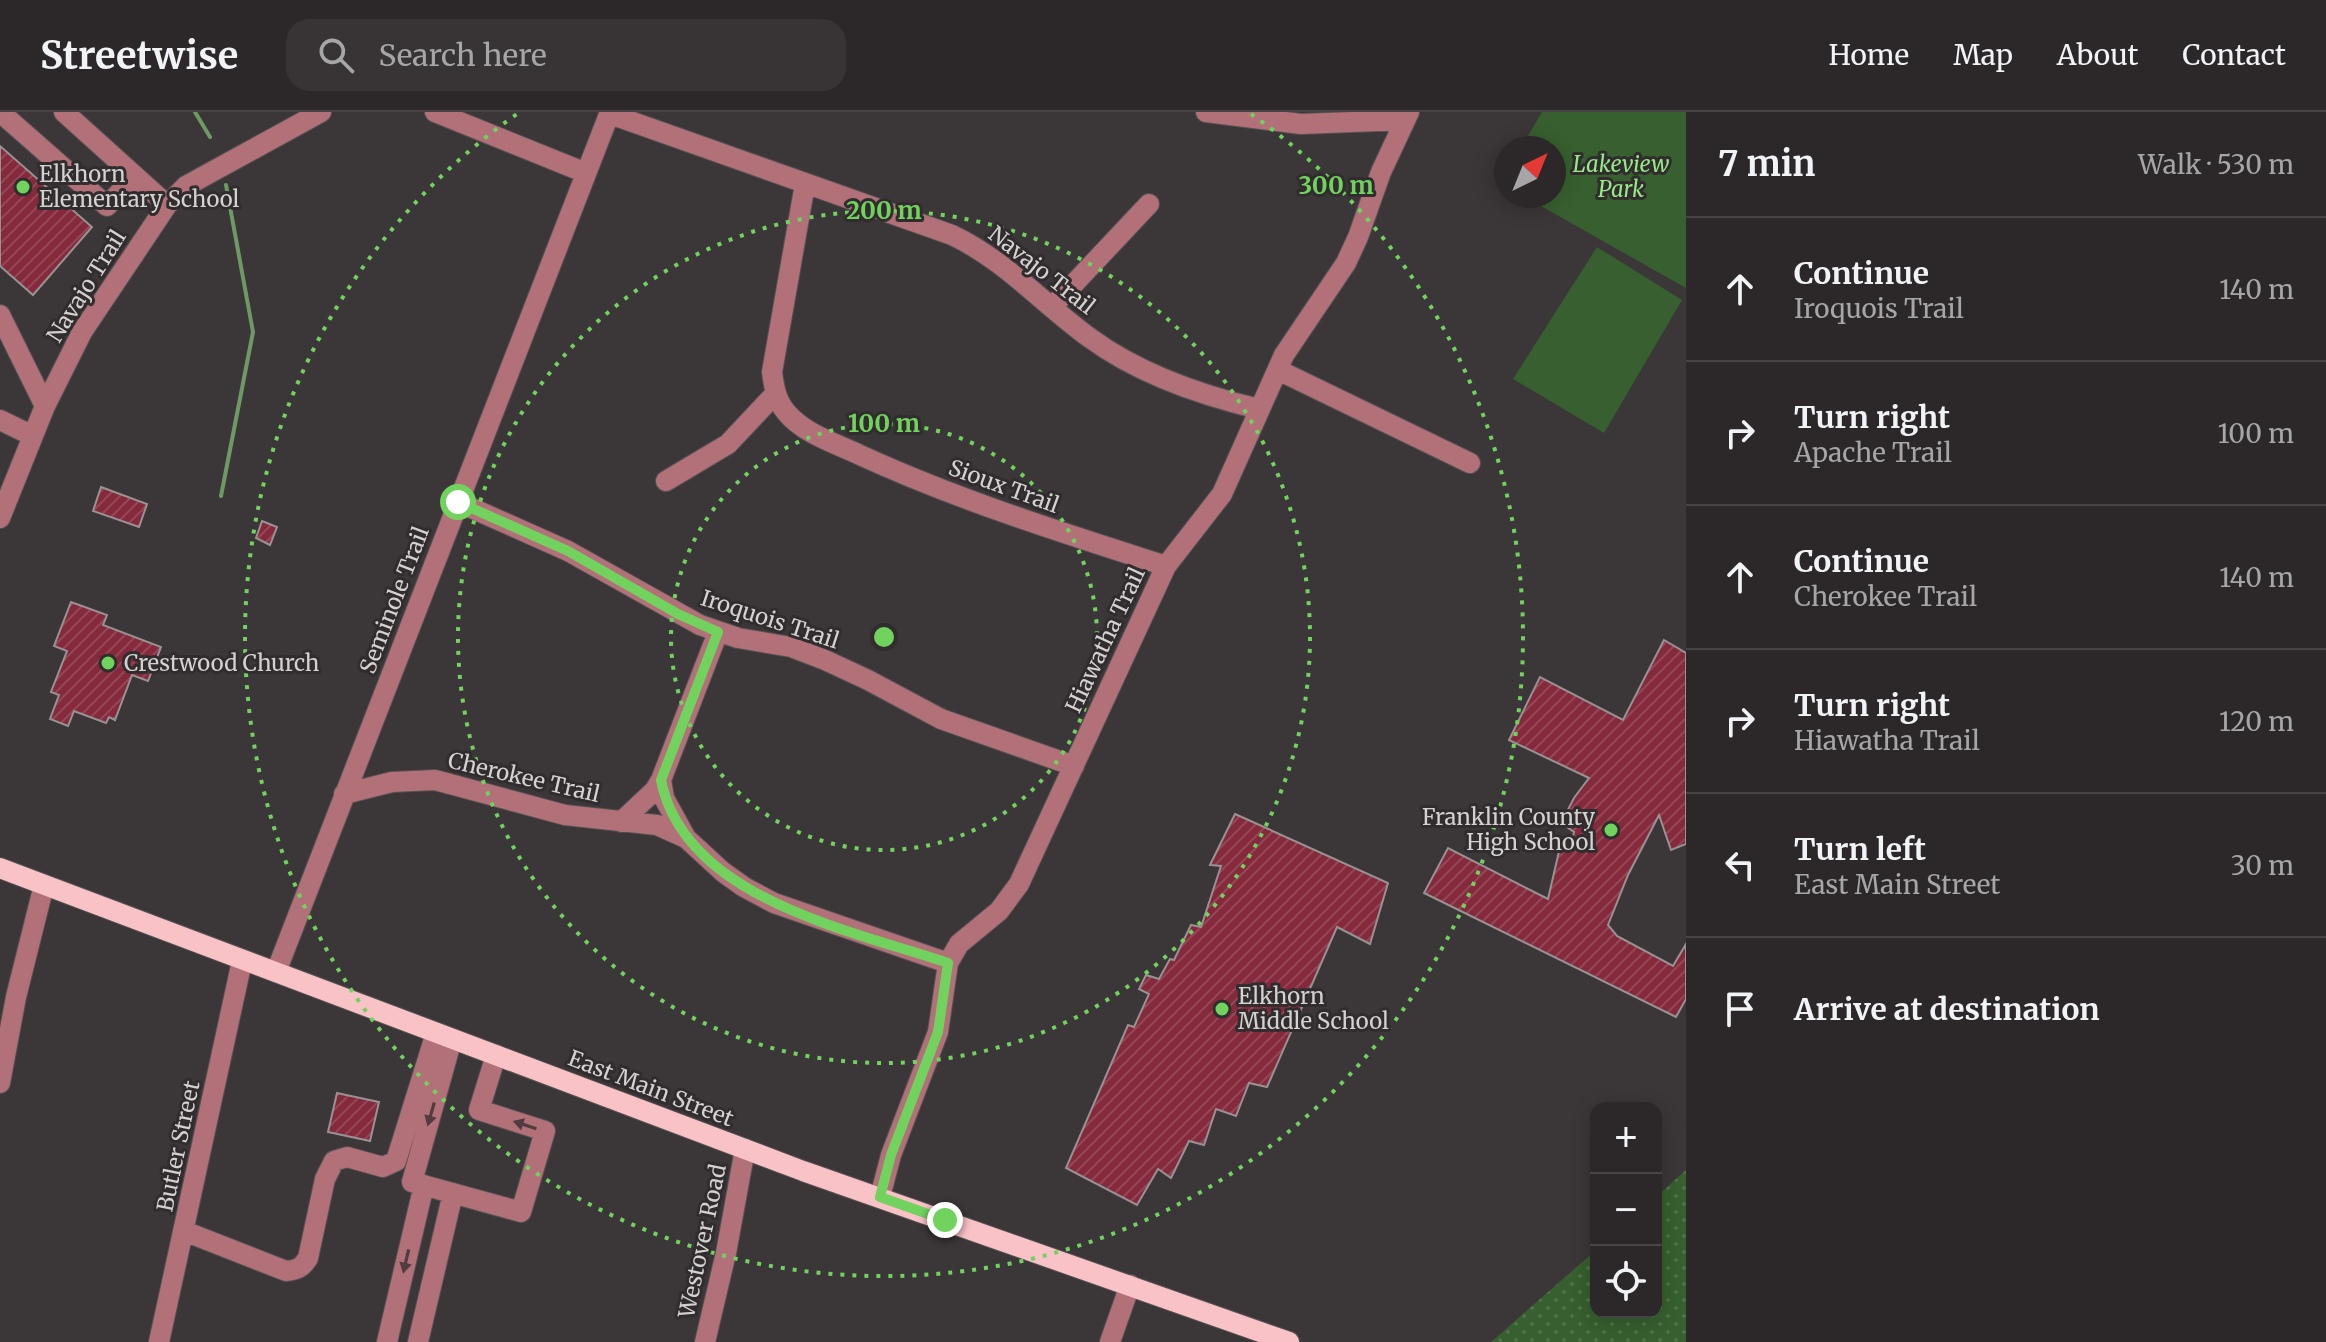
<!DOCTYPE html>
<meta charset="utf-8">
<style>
body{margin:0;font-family:Merriweather,serif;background:#383435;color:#f1f3f6}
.controls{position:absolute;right:24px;bottom:24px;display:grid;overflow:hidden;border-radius:16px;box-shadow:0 4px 20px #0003}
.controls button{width:72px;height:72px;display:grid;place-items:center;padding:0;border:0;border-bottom:2px solid #484446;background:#2c2829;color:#f1f3f6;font:40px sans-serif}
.compass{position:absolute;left:1494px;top:24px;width:72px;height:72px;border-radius:50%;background:#2c2829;box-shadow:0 4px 20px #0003;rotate:43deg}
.stop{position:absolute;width:24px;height:24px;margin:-18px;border:6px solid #71d35e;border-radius:50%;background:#fff}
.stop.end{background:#71d35e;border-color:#fff;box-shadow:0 2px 8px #0008}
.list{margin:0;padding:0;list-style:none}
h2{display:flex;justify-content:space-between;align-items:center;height:104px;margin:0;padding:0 32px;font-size:34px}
h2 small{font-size:26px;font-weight:400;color:#a6a6a8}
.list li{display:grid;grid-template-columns:52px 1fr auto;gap:24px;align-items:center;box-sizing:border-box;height:144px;padding:0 32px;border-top:2px solid #484446}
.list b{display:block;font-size:30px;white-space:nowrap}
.list p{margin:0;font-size:26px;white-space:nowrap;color:#a6a6a8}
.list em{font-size:26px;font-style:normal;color:#a6a6a8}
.icon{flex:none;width:44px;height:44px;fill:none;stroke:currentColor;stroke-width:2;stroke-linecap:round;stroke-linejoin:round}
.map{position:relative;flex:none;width:1686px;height:1230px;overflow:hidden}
header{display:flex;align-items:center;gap:48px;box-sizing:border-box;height:112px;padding:0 40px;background:#2c2829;border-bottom:2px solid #484446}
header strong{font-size:38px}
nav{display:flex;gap:44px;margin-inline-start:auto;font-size:28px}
.search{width:560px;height:72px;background:#383435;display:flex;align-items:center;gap:20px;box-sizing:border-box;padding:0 28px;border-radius:24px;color:#a6a6a8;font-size:30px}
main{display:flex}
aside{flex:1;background:#2c2829}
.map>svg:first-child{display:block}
</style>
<header>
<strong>Streetwise</strong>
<div class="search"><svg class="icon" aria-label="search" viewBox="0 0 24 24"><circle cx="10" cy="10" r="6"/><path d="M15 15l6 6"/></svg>Search here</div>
<nav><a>Home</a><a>Map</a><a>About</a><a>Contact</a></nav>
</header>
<main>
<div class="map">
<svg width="1686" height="1230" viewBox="0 0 1686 1230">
<defs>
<pattern id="grass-dots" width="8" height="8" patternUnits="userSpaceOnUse" patternTransform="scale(2)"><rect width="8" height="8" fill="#375f2f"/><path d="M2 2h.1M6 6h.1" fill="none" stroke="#53754c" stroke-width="1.8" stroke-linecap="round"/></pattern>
<pattern id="building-hatch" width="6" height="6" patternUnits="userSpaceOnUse" patternTransform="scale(2)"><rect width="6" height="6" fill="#85293c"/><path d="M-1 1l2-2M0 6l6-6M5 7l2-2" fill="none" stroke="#954757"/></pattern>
</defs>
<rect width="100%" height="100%" fill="#3b3637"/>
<path fill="url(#grass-dots)" d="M1686,1058v172h-195l105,-92v62h60v-115z"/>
<path fill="#375f2f" d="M1542,0h144v176l-163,-92h31v-48h-33z
M1597,135l85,53 -78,133 -91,-54z"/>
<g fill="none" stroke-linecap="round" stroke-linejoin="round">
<path stroke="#6e9964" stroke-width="4" d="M195,0l15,25
M221,384l32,-164 -27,-147"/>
</g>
<path fill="url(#building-hatch)" stroke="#989293" stroke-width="2" d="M0,34l92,81 -59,68 -33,-29z
M101,375l46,17 -8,23 -46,-16z
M262,409l15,6 -7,18 -14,-7z
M71,490l36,13 -4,10 58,22 -13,34 -16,-6 -17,45 -6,-3 -3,6 -32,-12 -6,15 -18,-7 9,-24 -8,-3 16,-41 -13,-5z
M1664,528l22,13v191l-15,6 -12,-35 -31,60 -20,50 9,11 56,30 13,-22v55l-10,18 -252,-124 24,-45 100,51 12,-52 10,3 4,-18 -13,-9 13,-25 15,-20 -80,-38 31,-63 83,43z
M1235,702l153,69 -18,61 -33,-17 -70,160 -18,-4 -13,33 -20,-7 -12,36 -15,-4 -18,37 -13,-9 -21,36 -71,-37 62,-143 6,2 15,-33 -10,-5 7,-14 13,4 11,-20 4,1 17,-35 10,2 20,-61 -11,-1z
M337,981l42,9 -9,39 -42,-9z"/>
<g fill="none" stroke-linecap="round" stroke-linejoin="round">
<g stroke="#575253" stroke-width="22">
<path id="minor" d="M0,0l107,94 28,-30
M64,0l103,93
M435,0l151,61
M1206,0l95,12 103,-4
M610,2l342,121c53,25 91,69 138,103 49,36 110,57 169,71
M805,72l-33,188c2,15 4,28 14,40 18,22 49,31 74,43 98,45 203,78 306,111
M1052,195l97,-103
M0,203l45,91
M1278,258l192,93
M0,308l33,16
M666,369l62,-37 47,-50
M458,390l110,49 132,74 38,13 53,9 34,13 43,20 73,39 133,47
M0,406l45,-112 37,-74 85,-127 19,-19 135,-74
M344,682l48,-12 43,-2 130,35 92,10 29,13 37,34 21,15 30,16 174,60
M621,710l34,-32 6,-10
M686,726l-22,-40 -3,-18 57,-148
M276,860l334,-860
M452,927l-40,143 109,30 24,-81 -66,-21 17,-55
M0,971l16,-86 28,-112
M880,1085l11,-42 47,-123 10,-69 11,-19 40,-33 20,-27 147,-318 56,-72 62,-139 62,-92 12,-26 23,-65 28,-60
M184,1119l102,40c11,-1 16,-3 22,-13l17,-79 9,-18 13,-4 36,10 13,-6 40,-128
M159,1230l83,-381
M387,1230l37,-157
M418,1230l35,-149
M705,1230l21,-89 19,-104
M1110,1230l20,-57"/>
</g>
<g stroke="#575253" stroke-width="22">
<path id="major" d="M0,756l803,303 486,171"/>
</g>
<use href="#minor" stroke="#b27078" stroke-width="20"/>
<use href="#major" stroke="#f9c2c7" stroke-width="20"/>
</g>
<defs><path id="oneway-solid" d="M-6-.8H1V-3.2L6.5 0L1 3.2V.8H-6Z" transform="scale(2)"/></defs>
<g fill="#513d40">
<use href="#oneway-solid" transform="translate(431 1002) rotate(106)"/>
<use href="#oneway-solid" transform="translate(525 1013) rotate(-162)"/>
<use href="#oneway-solid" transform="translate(406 1149) rotate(103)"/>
</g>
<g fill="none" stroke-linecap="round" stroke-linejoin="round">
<path stroke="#71d35e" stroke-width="10" d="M458,390l110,49 110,63 40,18 -57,148c23,118 189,150 287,183l-10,69 -47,123 -11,42 65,23"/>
</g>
<g fill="none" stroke="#71d35e" stroke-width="4" stroke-dasharray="4 8">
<circle cx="884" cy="525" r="213"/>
<circle cx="884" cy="525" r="426"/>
<path d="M1251 2A639 639 0 1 1 517 2"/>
</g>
<g fill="#71d35e" stroke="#312c2d" stroke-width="3">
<circle cx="23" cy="75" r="8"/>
<circle cx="108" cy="551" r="8"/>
<circle cx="1611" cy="718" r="8"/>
<circle cx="1222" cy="897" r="8"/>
</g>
<g text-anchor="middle" stroke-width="6" stroke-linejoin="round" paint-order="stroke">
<g font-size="22" font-style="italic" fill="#95e986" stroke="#312c2d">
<text x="1621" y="60">Lakeview<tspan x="1621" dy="25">Park</tspan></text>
</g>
<g font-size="22" fill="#d4d1d1" stroke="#312c2d" text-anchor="start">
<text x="39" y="70">Elkhorn<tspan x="39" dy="25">Elementary School</tspan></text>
<text x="124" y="559">Crestwood Church</text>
<text x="1595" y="713" text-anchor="end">Franklin County<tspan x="1595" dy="25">High School</tspan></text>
<text x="1238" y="892">Elkhorn<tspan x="1238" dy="25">Middle School</tspan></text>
</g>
<g font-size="22" fill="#d4d1d1" stroke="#312c2d">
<text transform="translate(1042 158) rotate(38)" y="8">Navajo Trail</text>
<text transform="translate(86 174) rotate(-58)" y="8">Navajo Trail</text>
<text transform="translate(1004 374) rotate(20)" y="8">Sioux Trail</text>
<text transform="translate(394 488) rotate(-69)" y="8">Seminole Trail</text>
<text transform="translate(770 507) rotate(18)" y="8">Iroquois Trail</text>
<text transform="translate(1105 528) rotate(-65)" y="8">Hiawatha Trail</text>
<text transform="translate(524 665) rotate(13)" y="8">Cherokee Trail</text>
<text transform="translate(651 976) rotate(21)" y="8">East Main Street</text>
<text transform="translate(178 1034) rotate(-78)" y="8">Butler Street</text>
<text transform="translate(702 1129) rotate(-78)" y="8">Westover Road</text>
</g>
</g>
<circle cx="884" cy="525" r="12" fill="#71d35e" stroke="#312c2d" stroke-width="4"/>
<g font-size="24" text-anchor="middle" font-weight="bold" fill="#71d35e" stroke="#312c2d" stroke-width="6" stroke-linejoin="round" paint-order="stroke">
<text x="1336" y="82">300 m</text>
<text x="884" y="107">200 m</text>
<text x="884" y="320">100 m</text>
</g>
</svg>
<div class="controls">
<button>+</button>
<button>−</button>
<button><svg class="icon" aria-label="locate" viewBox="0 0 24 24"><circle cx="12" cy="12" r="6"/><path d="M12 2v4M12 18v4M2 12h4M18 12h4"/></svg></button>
</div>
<svg class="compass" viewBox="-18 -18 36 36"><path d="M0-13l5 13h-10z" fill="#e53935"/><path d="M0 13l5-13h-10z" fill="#a6a6a8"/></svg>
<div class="stop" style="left:458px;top:390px"></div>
<div class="stop end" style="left:945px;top:1108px"></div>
</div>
<aside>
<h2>7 min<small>Walk · 530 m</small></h2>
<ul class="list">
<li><svg class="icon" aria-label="ahead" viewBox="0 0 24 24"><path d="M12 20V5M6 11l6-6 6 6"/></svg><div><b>Continue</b><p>Iroquois Trail</p></div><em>140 m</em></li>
<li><svg class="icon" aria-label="right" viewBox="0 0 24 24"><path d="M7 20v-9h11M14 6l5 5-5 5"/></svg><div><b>Turn right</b><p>Apache Trail</p></div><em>100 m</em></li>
<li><svg class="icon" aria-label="ahead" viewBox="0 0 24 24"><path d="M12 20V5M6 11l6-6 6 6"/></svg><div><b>Continue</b><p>Cherokee Trail</p></div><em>140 m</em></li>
<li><svg class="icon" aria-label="right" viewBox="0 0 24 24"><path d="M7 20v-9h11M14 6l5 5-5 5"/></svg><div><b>Turn right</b><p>Hiawatha Trail</p></div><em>120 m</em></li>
<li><svg class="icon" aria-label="left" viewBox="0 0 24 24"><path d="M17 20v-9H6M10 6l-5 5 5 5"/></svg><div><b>Turn left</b><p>East Main Street</p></div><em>30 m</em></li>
<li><svg class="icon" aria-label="arrive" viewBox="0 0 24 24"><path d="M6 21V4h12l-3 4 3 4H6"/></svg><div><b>Arrive at destination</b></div></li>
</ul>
</aside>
</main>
